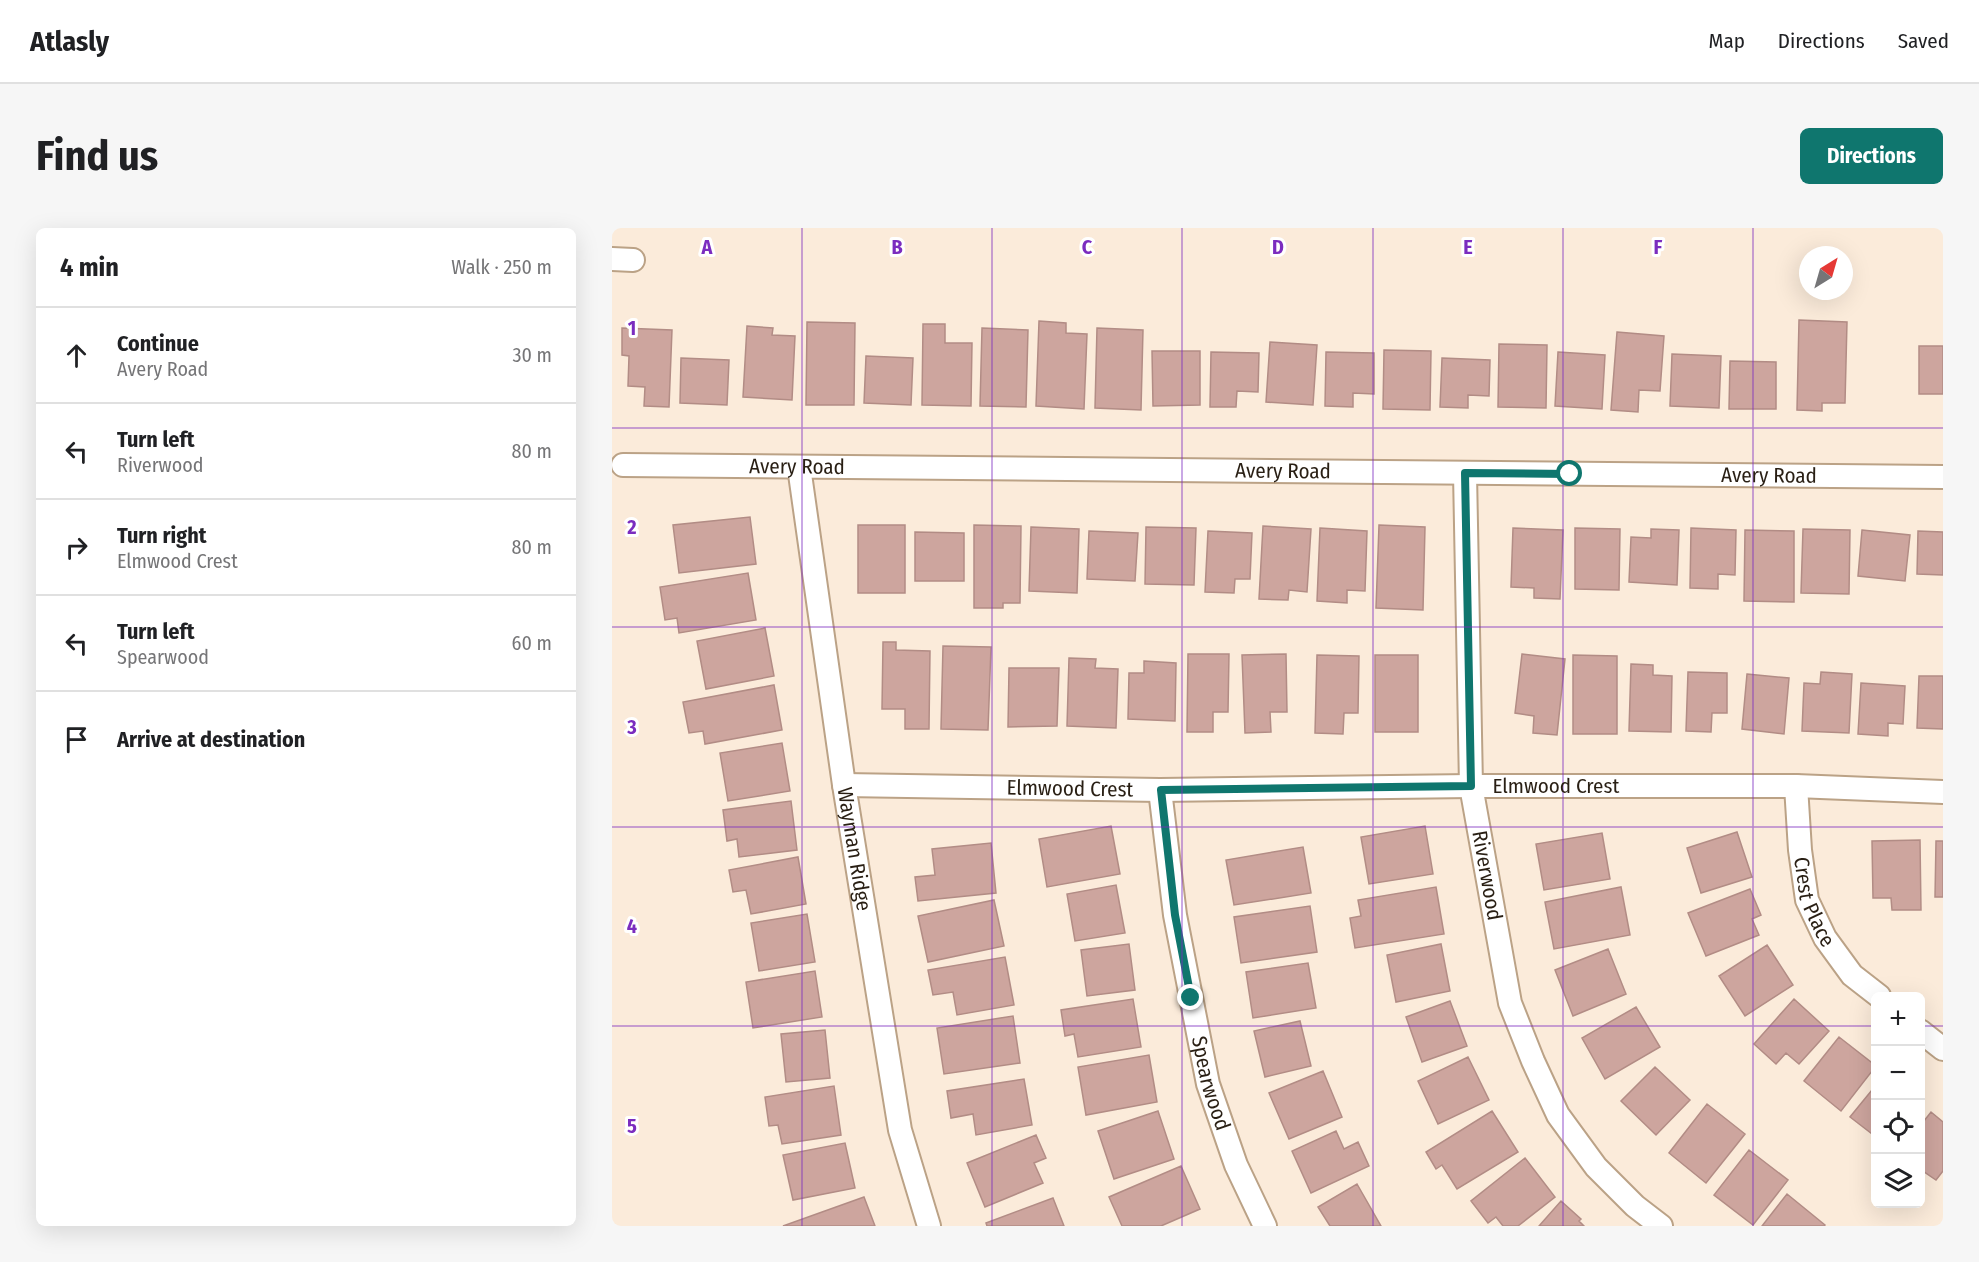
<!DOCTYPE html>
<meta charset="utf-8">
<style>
body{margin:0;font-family:"Fira Sans Condensed",sans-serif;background:#f6f6f6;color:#202124}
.controls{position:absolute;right:18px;bottom:18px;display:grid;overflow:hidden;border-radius:9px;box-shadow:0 6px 24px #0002}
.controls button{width:54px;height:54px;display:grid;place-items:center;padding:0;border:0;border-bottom:2px solid #e0e0e0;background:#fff;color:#202124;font:30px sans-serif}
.compass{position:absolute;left:1187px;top:18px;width:54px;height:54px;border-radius:50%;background:#fff;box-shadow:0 6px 24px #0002;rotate:37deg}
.stop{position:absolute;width:18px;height:18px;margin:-14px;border:4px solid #0f766e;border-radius:50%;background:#fff}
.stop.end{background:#0f766e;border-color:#fff;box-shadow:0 2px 6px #0008}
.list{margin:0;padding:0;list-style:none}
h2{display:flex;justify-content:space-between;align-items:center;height:78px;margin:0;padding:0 24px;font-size:26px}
h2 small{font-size:20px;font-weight:400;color:#757577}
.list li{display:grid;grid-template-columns:39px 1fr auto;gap:18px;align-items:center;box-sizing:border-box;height:96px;padding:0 24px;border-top:2px solid #e0e0e0}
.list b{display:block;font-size:22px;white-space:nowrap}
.list p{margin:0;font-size:20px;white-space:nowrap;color:#757577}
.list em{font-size:20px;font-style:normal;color:#757577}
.icon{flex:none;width:33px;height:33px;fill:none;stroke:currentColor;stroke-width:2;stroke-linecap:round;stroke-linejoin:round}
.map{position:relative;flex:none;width:1331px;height:998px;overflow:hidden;border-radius:9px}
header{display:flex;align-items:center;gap:36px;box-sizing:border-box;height:84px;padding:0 30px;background:#fff;border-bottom:2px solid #e0e0e0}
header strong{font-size:28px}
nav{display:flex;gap:33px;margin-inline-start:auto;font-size:21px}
.intro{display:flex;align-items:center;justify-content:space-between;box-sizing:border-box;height:144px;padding:0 36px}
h1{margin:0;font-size:42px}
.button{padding:15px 27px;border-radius:9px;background:#0f766e;color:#fff;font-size:21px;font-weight:700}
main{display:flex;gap:36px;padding:0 36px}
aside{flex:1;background:#fff;border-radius:9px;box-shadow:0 6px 24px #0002}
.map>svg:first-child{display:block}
</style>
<header>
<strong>Atlasly</strong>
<nav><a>Map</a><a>Directions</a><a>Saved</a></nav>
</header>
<div class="intro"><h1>Find us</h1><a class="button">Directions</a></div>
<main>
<aside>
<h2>4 min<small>Walk · 250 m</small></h2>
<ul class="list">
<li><svg class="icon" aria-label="ahead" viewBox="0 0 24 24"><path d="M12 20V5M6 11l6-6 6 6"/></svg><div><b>Continue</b><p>Avery Road</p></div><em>30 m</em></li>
<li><svg class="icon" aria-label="left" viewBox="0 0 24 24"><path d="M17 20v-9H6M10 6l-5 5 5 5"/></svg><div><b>Turn left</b><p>Riverwood</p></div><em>80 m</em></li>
<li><svg class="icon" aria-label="right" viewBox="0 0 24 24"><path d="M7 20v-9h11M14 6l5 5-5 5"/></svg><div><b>Turn right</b><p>Elmwood Crest</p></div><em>80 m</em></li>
<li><svg class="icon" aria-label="left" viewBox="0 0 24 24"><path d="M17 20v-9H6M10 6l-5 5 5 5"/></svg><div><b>Turn left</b><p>Spearwood</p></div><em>60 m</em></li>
<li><svg class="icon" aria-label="arrive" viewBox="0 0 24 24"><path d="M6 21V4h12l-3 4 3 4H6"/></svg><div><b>Arrive at destination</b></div></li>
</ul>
</aside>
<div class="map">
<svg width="1331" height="998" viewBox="0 0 1331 998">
<rect width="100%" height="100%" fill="#fbebda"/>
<path fill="#cda59e" stroke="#b28c85" stroke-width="1.5" d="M1187,92l48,2 -2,81h-23v8l-25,-1z
M427,93l27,2v10l21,1 -3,75 -48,-3z
M195,94l48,1 -1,82h-48z
M311,96h22v19h27l-1,63 -49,-1z
M135,98l26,2 -1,7 23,1 -3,64 -49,-3z
M10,100l50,2 -3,77 -25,-1 1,-19 -17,-1 1,-30 -7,-1z
M370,100l46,2 -2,77 -46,-1z
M485,100l46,2 -2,80 -46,-2z
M1005,104l47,4 -4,55 -21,-1 -1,22 -27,-2z
M658,114l47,3 -4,60 -47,-3z
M887,116l48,1 -1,63 -48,-1z
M1307,118h24v48h-24z
M772,122l47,1 -1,59 -47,-1z
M540,123h48v54l-47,1z
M599,124l48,1 -1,39 -21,-1 -1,16h-26z
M714,124l48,1v41l-21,-1v14l-28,-1z
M946,124l47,3 -3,54 -47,-3z
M1060,126l49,2 -2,52 -49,-2z
M254,128l47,2 -2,47 -47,-2z
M69,130l48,2 -2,45 -47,-2z
M830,130l48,2 -1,36 -21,-1v13l-28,-1z
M1118,133l46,1v47h-47z
M138,289l6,47 -77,9 -6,-48z
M246,297h47v68h-47z
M362,297l47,1 -1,77h-17v5h-29z
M767,297l46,2 -2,83 -47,-2z
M651,298l48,3 -4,63 -18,-2 -1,10 -29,-1z
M419,299l48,2 -2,64 -48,-2z
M534,299l50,1 -2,57 -49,-1z
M708,300l47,3 -2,60 -18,-1v13l-30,-2z
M901,300l50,2 -3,69 -26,-1v-10l-23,-1z
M963,300l45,1 -1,61 -44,-1z
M1079,300l45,2 -1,45 -17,-1v15l-28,-1z
M1039,301l28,1 -2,55 -48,-3 2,-45 20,1z
M1191,301l47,1 -1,64 -48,-1z
M1133,302l49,1v71l-50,-1z
M1250,302l48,5 -5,46 -47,-5z
M477,303l49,2 -3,48 -48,-2z
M596,303l44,2 -2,46h-15l-1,14 -29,-1z
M1306,303l25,1v43l-26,-1z
M303,304l49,1v48h-49z
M136,345l8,47 -77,13 -2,-15 -12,2 -5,-33z
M153,400l9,48 -68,13 -9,-48z
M271,414h13v8l34,1 -1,78h-24v-20h-23z
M331,418l48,1 -3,83 -47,-1z
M576,426h41l-1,58h-15v20h-26z
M674,426l1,58h-17l1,20 -26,1 -3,-78z
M910,426l43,5 -8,76 -24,-2 1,-17 -19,-3z
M705,427l42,1 -1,57h-14l-1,21 -28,-1z
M763,427h43v77h-43z
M961,427l44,1v78h-44z
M457,430l27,1 -1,9 23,1 -2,59 -49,-2z
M532,433l32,2 -1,58 -47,-2 1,-46h15z
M1019,436l22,1v10l19,1 -1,56 -42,-1z
M397,440h50l-2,58 -49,1z
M1076,444l39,1v40h-15l-1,19 -25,-1z
M1209,444l31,2 -3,59 -47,-2 2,-48 16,1z
M1135,446l42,4 -5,56 -42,-5z
M1307,448h24v53l-26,-1z
M1249,455l44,3 -2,38 -15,-1v13l-30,-2z
M162,457l8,45 -77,14 -2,-13 -14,2 -6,-31z
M170,515l8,48 -62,10 -8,-48z
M179,573l6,49 -58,7 -2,-18 -10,2 -4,-31z
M499,598l9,48 -73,13 -8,-48z
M813,598l8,48 -64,10 -8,-47z
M1125,604l15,45 -51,16 -14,-45z
M990,605l8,46 -66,11 -8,-46z
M1308,612l1,70h-29l-1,-12h-18l-1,-57z
M1324,613h7v56h-8z
M379,615l5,50 -78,8 -3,-24 20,-2 -3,-26z
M691,619l8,46 -77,12 -8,-45z
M186,629l8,47 -55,10 -5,-24 -13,2 -4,-22z
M504,657l9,48 -50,8 -8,-47z
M824,659l8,47 -89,14 -5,-30 11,-2 -3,-16z
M1009,659l9,48 -76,14 -9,-47z
M1138,661l11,26 -9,4 7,16 -53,21 -18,-43z
M382,672l10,46 -76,16 -10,-46z
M698,678l7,46 -76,11 -7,-46z
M195,686l8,48 -56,9 -8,-48z
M517,716l6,46 -48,6 -6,-46z
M829,716l9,47 -54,11 -9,-47z
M1155,717l26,40 -48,31 -26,-40z
M996,721l18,45 -53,22 -18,-46z
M393,729l9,48 -57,10 -4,-23 -20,3 -5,-25z
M696,735l8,45 -63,10 -7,-46z
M203,743l7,46 -69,11 -7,-46z
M521,771l8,48 -63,10 -4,-23 -9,2 -4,-26z
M1182,771l35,32 -30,33 -13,-11 -10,11 -22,-20z
M838,773l17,45 -45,16 -16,-45z
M1024,779l24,40 -55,32 -23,-41z
M401,788l7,47 -76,11 -7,-46z
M688,793l11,45 -46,11 -11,-46z
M213,802l5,48 -44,4 -5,-48z
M1227,809l37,29 -35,45 -37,-30z
M537,827l8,47 -71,13 -8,-48z
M856,829l21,43 -51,24 -20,-43z
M1043,839l35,33 -34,35 -35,-34z
M711,843l19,46 -53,22 -20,-46z
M412,851l8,46 -56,10 -3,-21 -22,4 -4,-27z
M1264,857v52l-26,-20z
M222,858l7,49 -59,9 -4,-19 -9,1 -4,-29z
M1095,876l38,30 -39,49 -37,-30z
M546,883l16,48 -60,20 -16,-48z
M880,883l26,41 -61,37 -15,-24 -6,4 -10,-17z
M1319,884l12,10v49l-7,9 -16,-11v-43z
M724,903l8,18 14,-7 11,24 -58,27 -19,-42z
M424,907l10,23 -12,5 9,20 -58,24 -18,-44z
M233,915l10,45 -62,12 -10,-45z
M1137,922l39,30 -35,45 -39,-30z
M913,930l30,39 -37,29h-15l-7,-9 -8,6 -17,-22z
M569,938l19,43 -39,17h-39l-13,-29z
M745,956l24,42h-51l-12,-19z
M1175,966l38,31 -1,1h-62z
M252,969l11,29h-92z
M441,970l11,28h-77l-1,-3z
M949,973l20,18 -2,2 5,5h-45z"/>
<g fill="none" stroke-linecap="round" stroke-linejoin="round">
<g stroke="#bba286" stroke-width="26">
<g id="minor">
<path d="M0,31l21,1"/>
<path id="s1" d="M11,237l1320,12"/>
<path id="s2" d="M187,239l45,318 56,345 29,96"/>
<path id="s3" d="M853,245l6,313 39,217 23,58 25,54 38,52 39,39 26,20"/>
<path id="s4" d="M232,557l316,5 311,-4h325l147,6"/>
<path id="s5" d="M1184,558l4,64 7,50 18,38 27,37 27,21"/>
<path id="s6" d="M548,562l15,125 33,169 28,81 29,61"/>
<path d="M1308,803l23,18"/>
</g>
</g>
<use href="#minor" stroke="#fff" stroke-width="22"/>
</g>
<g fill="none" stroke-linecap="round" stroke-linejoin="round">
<path stroke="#0f766e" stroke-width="8" d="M579,770l-16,-83 -14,-125 310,-4 -6,-313 105,1"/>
</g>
<path fill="none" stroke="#7b2cbf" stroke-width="1.5" stroke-opacity="0.55" d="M190,0v998M380,0v998M570,0v998M761,0v998M951,0v998M1141,0v998M0,200h1331M0,399h1331M0,599h1331M0,798h1264M1308,798h23"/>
<g text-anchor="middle" stroke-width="6" stroke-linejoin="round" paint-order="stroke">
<g font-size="21" fill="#291f14" stroke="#fff">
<text dy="7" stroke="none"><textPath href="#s1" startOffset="174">Avery Road</textPath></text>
<text dy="7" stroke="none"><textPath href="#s1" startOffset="660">Avery Road</textPath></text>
<text dy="7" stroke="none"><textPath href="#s1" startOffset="1146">Avery Road</textPath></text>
<text dy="7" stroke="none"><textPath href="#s4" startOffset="712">Elmwood Crest</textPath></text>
<text dy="7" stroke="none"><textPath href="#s4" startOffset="226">Elmwood Crest</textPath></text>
<text dy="7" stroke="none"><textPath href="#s2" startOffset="386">Wayman Ridge</textPath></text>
<text dy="7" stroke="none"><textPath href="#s3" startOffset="404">Riverwood</textPath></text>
<text dy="7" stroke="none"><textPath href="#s5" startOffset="118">Crest Place</textPath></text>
<text dy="7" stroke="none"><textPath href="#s6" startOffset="298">Spearwood</textPath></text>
</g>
</g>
<g font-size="20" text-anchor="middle" font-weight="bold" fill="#7b2cbf" stroke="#fff" stroke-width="6" stroke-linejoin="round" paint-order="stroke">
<text x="95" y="26">A</text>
<text x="285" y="26">B</text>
<text x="475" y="26">C</text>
<text x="666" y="26">D</text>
<text x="856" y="26">E</text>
<text x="1046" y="26">F</text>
<text x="20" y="107">1</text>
<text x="20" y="306">2</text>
<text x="20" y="506">3</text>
<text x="20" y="705">4</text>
<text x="20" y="905">5</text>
</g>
</svg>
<div class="controls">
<button>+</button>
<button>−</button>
<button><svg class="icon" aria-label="locate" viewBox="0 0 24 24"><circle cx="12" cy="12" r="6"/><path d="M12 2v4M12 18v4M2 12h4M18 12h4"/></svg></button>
<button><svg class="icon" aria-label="layers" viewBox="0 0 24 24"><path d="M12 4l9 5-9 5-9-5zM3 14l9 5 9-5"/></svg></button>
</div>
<svg class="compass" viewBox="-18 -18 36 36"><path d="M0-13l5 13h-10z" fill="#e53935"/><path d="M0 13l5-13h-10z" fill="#757577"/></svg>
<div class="stop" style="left:958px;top:246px"></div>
<div class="stop end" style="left:579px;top:770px"></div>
</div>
</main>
